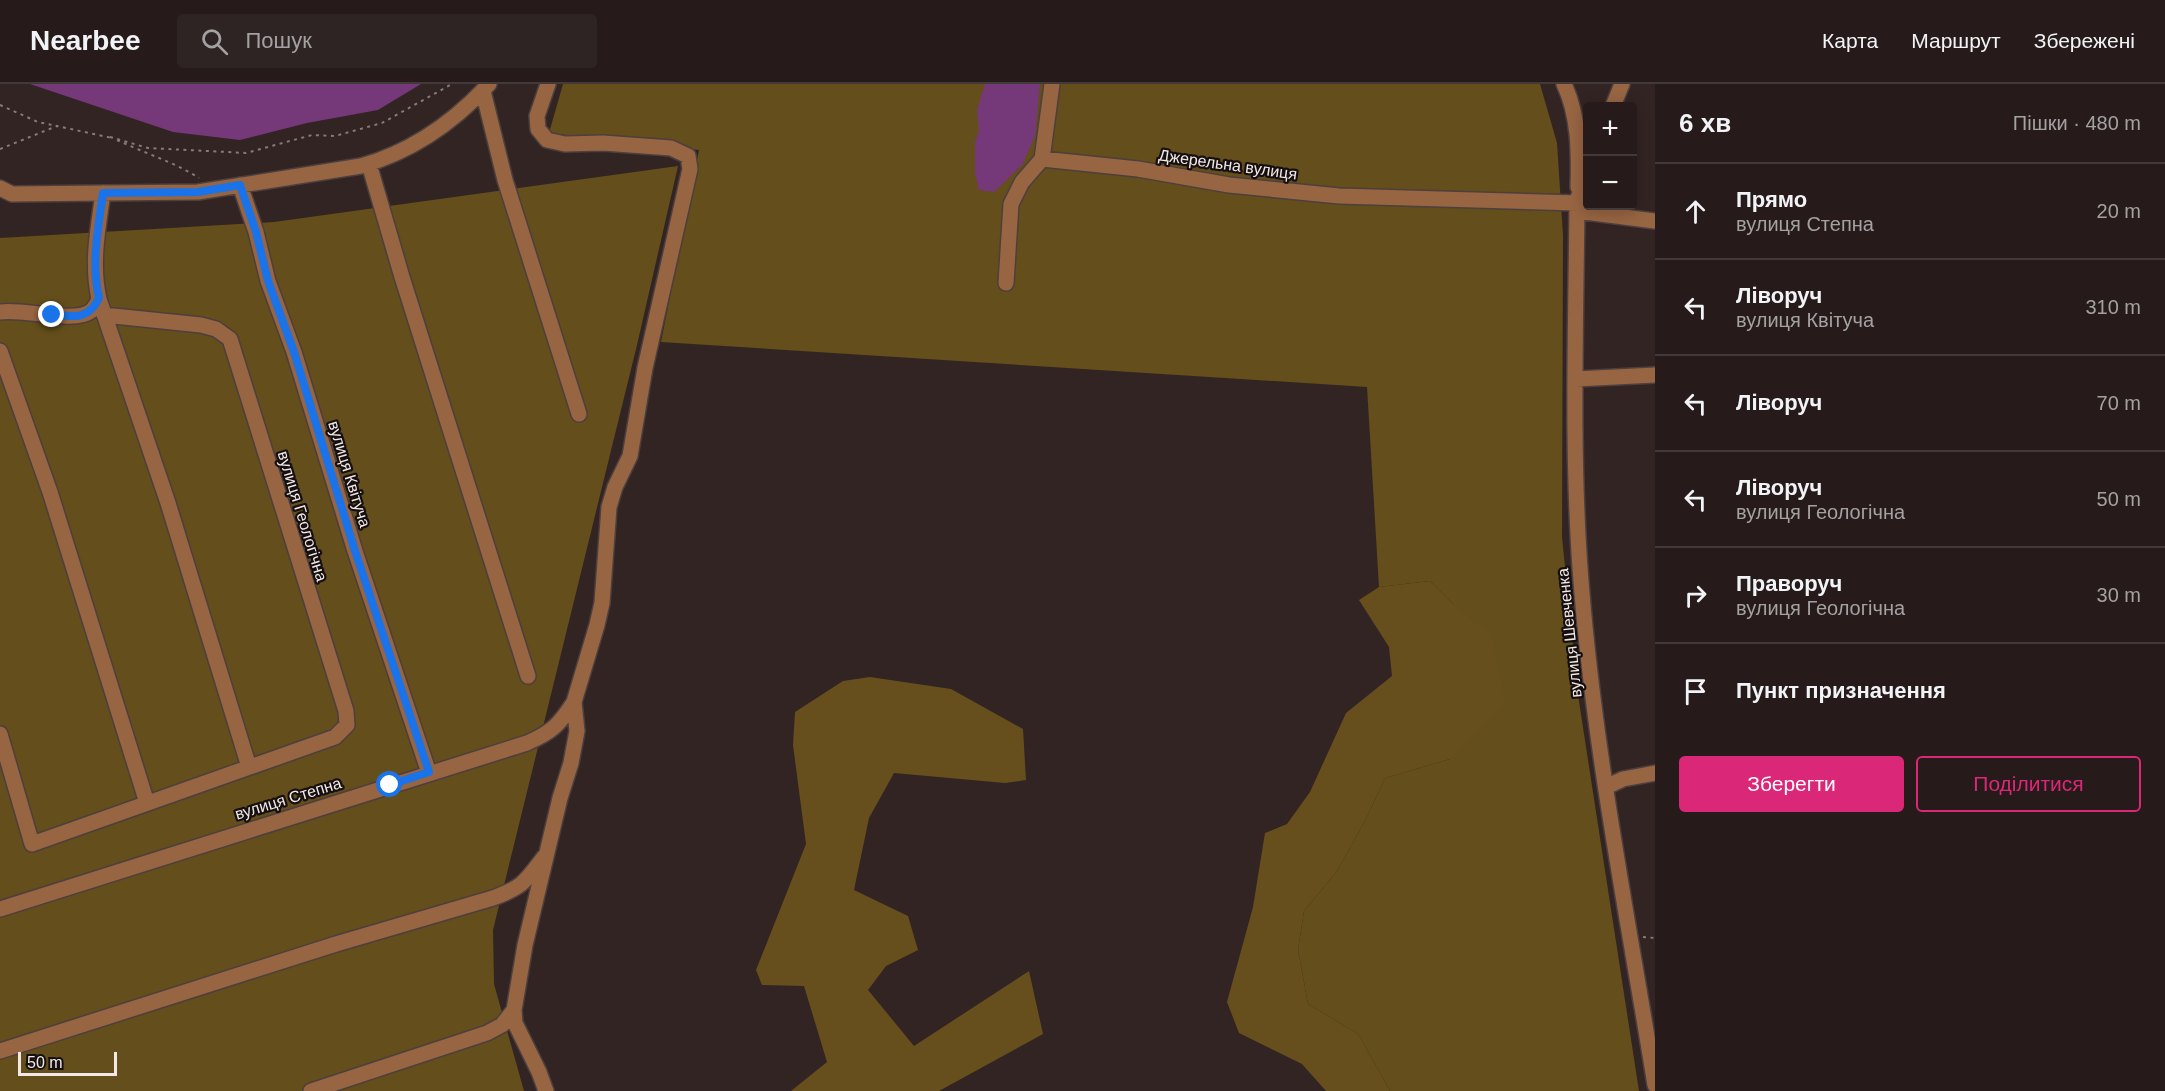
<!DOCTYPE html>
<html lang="uk">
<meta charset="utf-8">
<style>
body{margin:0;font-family:Helvetica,sans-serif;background:#2e2423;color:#f1f3f6}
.controls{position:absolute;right:18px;top:18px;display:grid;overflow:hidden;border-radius:6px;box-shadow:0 3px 15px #0003}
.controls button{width:54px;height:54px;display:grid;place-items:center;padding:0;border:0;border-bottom:2px solid #423939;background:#261b1a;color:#f1f3f6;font:30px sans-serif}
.scale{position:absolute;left:18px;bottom:15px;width:99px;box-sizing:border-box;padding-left:6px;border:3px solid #f2e8e7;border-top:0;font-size:16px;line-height:21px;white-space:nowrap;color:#f2e8e7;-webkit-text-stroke:4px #150f0f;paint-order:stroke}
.stop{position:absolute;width:18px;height:18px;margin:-14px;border:4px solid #1a73e8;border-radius:50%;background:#fff}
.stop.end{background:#1a73e8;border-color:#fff;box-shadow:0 2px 6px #0008}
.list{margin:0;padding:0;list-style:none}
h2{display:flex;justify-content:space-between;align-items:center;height:78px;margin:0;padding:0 24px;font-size:26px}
h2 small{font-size:20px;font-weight:400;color:#a4a1a2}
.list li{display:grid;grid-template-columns:39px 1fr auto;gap:18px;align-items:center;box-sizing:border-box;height:96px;padding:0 24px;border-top:2px solid #423939}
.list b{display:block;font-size:22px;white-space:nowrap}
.list p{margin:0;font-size:20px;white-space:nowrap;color:#a4a1a2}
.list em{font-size:20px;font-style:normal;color:#a4a1a2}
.actions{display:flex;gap:12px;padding:18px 24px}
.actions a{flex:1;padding:14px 0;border:2px solid #db2777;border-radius:6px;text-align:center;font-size:21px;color:#db2777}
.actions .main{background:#db2777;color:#fff}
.icon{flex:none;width:33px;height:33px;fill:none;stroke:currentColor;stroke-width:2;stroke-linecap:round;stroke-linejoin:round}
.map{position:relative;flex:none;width:1655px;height:1007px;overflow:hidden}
header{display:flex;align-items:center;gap:36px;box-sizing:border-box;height:84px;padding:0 30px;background:#261b1a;border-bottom:2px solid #423939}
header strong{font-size:28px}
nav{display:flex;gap:33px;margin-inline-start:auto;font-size:21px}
.search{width:420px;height:54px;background:#2e2423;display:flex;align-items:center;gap:15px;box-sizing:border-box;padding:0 21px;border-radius:6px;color:#a4a1a2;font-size:22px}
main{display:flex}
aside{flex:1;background:#261b1a}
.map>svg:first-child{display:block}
</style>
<header>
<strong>Nearbee</strong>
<div class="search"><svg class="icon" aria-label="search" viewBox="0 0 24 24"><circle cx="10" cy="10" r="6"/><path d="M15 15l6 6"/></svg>Пошук</div>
<nav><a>Карта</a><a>Маршрут</a><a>Збережені</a></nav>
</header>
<main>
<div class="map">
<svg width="1655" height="1007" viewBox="0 0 1655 1007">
<rect width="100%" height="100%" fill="#322423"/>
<path fill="#644e1b" d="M563,0h977l17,59 6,92 -1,302 16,158 61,396h-249l-32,-57 -50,-30 -10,-54 6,-39 33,-40 30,-54 18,-39 65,-19 4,-154 -24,-24 -51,6 -12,-200 -706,-45 38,-192 -150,-17z
M678,82l-41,179 -144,585 1,54 30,107h-524v-853l274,-16z"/>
<path fill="#664f1d" d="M1430,497l24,24 38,30 14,68 -56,56 -65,19 -18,39 -30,54 -33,40 -6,39 10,54 50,30 32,57h-64l-24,-27 -63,-31 -12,-31 26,-95 12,-74 22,-9 23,-32 36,-79 46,-37 -3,-29 -30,-47 20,-13z
M870,593l81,12 72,40 3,51 -21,3 -111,-10 -25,45 -15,72 54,26 10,34 -32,16 -18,24 46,56 115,-75 14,63 -104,57h-148l36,-29 -23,-76 -42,-1 -6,-15 50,-126 -13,-99 2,-33 48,-31z"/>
<path fill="#753879" d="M30,0h391l-43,26 -71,13 -67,17 -67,-8z
M985,0h55l-5,52 -13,29 -28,27 -15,-2 -4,-16v-32l4,-11 -2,-21z"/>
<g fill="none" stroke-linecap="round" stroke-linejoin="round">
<g stroke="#4d3f3e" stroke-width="18">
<path id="minor" d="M1564,0c15,32 15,68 14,103
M483,7l22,89 74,234
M1613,22l9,-22
M1042,75l96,10 91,16 110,11 238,7
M369,80l33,113 126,399
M1588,90l-11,26c-1,127 -6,255 4,381 13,169 47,337 74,504
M240,101l16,47 12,49 26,71 61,199 74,222
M0,104l12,6 186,-2 163,-26c50,-14 93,-44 128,-82
M103,109c-5,36 -12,70 -4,106l69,204 81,264
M1577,127l78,10
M1006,199l5,-79 11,-22 20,-23 10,-75
M0,228c22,-4 75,12 91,-1 4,-3 6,-8 8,-12
M0,267l50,141 97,311
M1576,295l79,-4
M0,650l32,110 303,-107 12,-12 -1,-14 -116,-372 -14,-10 -15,-4 -97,-10
M1606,703l17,-8 32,-6
M0,825l527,-166c25,-11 32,-18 47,-41
M0,967l336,-107 157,-46c30,-11 32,-16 51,-41
M311,1007l176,-58 15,-8 12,-15
M546,1007l-7,-19 -24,-49 -1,-13 11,-65 35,-147 11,-35 6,-32 -3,-29 23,-77 5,-22 7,-96 6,-20 15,-31 15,-88 45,-199 -2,-13 -17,-8 -68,-5 -38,1 -18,-4 -9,-11 -1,-13 11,-32"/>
</g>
<path stroke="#877b7a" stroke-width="2" stroke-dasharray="3 4.5" stroke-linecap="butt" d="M0,21l38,17 19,4
M110,53l38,11 98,5 66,-18 23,1 47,-13 70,-39
M117,56c27,13 57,22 82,38
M0,65l57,-23 55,12
M1643,853l12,1"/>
<use href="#minor" stroke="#976542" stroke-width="15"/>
</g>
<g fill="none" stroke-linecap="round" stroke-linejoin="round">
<path stroke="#1a73e8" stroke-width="8" d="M52,231c21,1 36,6 47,-17 -8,-35 -1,-69 4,-105l95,-1 42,-7 16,47 12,49 26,71 61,199 74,221 -39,13"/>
</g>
<g text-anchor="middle" stroke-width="4.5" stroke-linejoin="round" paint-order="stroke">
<g font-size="16" fill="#f2e8e7" stroke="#150f0f">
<text transform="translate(1228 80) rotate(8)" y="6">Джерельна вулиця</text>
<text transform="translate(350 390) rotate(73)" y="6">вулиця Квітуча</text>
<text transform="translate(303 432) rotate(73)" y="6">вулиця Геологічна</text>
<text transform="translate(1569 549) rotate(-96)" y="6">вулиця Шевченка</text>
<text transform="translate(288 714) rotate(-17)" y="6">вулиця Степна</text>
</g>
</g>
</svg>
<div class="controls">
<button>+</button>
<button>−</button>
</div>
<div class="scale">50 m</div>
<div class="stop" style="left:390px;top:701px"></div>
<div class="stop end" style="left:52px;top:231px"></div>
</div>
<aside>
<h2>6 хв<small>Пішки · 480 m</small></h2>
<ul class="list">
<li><svg class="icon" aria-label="ahead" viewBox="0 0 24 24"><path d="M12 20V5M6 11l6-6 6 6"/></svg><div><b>Прямо</b><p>вулиця Степна</p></div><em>20 m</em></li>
<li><svg class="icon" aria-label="left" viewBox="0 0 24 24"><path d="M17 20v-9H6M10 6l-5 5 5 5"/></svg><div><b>Ліворуч</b><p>вулиця Квітуча</p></div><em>310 m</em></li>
<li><svg class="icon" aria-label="left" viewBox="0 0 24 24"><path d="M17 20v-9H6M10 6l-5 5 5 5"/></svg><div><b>Ліворуч</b></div><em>70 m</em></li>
<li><svg class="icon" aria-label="left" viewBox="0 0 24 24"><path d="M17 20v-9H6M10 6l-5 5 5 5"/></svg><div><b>Ліворуч</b><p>вулиця Геологічна</p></div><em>50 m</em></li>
<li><svg class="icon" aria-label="right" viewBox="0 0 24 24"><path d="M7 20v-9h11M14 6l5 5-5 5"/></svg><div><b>Праворуч</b><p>вулиця Геологічна</p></div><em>30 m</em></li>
<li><svg class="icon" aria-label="arrive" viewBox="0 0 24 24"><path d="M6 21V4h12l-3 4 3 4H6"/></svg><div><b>Пункт призначення</b></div></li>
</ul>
<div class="actions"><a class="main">Зберегти</a><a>Поділитися</a></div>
</aside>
</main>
